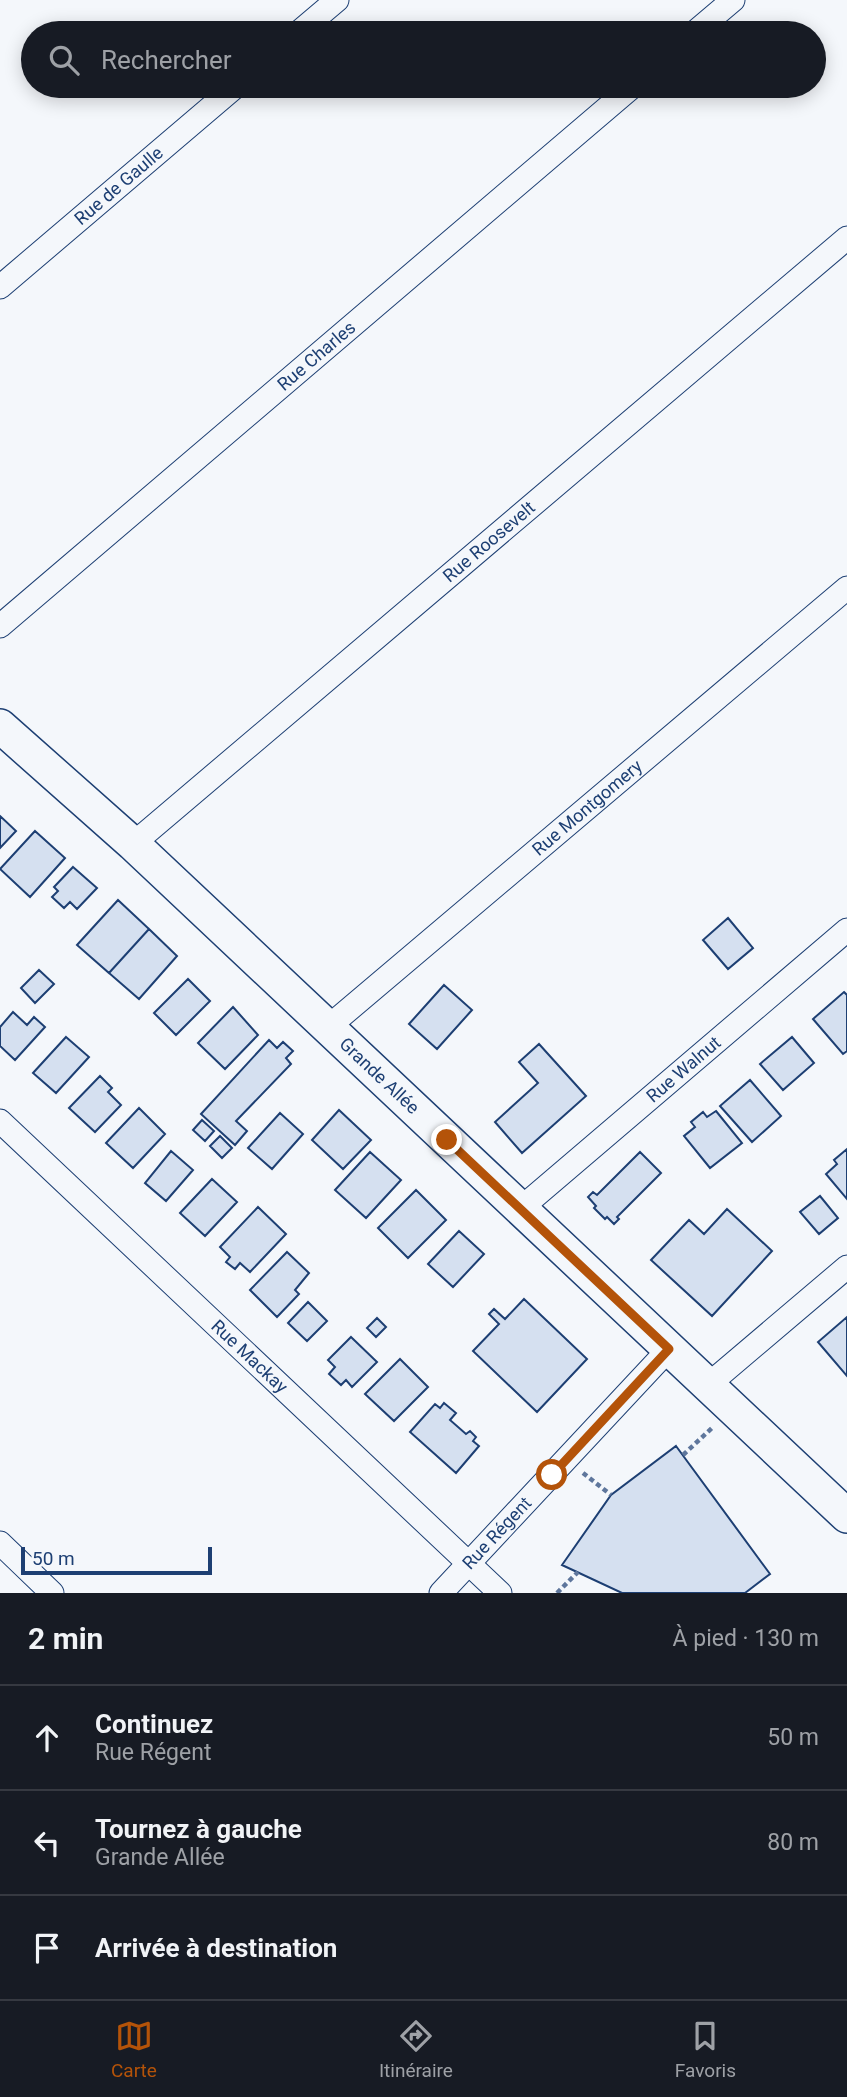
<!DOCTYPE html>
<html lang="fr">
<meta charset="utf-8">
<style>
body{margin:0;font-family:Roboto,sans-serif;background:#242831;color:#f1f3f6}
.scale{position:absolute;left:21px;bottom:18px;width:191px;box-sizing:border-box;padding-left:7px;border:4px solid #1d3f73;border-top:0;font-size:19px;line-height:24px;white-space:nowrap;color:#1d3f73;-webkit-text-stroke:5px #f4f7fb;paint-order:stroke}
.stop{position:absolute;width:21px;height:21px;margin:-16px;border:5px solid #b45309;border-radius:50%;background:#fff}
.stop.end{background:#b45309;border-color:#fff;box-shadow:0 2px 7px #0008}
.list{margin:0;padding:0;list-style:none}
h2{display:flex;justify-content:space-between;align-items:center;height:91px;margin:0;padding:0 28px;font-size:30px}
h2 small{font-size:23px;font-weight:400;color:#9ea1a6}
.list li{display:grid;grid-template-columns:46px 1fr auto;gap:21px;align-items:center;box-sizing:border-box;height:105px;padding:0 28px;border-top:2px solid #363941}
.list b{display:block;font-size:26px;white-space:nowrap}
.list p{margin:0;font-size:23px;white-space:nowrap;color:#9ea1a6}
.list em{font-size:23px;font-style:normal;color:#9ea1a6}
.icon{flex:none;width:38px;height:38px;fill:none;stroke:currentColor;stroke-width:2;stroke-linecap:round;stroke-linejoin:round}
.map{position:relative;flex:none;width:847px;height:1593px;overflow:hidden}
.search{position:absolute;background:#171b24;box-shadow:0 4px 18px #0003;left:21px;right:21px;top:21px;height:77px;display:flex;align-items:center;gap:18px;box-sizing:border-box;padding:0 24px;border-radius:38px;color:#9ea1a6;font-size:26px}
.sheet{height:406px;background:#171b24}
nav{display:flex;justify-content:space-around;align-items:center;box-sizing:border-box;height:98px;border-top:2px solid #363941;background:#171b24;font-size:19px;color:#9ea1a6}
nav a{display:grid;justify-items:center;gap:4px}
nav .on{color:#b45309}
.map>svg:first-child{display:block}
</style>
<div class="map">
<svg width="847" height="1593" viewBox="0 0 847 1593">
<rect width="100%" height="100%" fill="#f4f7fb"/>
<path fill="#d5e0f0" stroke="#1d3f73" stroke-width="2" d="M0,816l16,15 -16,17z
M35,831l30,27 -35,39 -30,-28z
M73,867l24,21 -20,21 -7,-7 -6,6 -12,-11 6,-6 -4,-4z
M118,900l31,29 -40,44 -32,-28z
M728,918l25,30 -25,21 -25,-29z
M149,929l28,27 -38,43 -30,-26z
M39,970l15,14 -19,19 -14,-15z
M188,979l22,22 -34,34 -22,-22z
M444,985l28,25 -35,39 -28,-25z
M844,992l3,3v56l-4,3 -30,-35z
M233,1007l25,28 -33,34 -27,-26z
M13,1012l14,13 7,-8 11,10 -30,33 -15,-14v-19z
M66,1037l23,20 -33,36 -23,-20z
M792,1037l22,26 -31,27 -23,-26z
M269,1040l8,8 6,-6 10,9 -7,7 5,6 -55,57 11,10 -12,14 -34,-31z
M539,1044l47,52 -64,57 -27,-31 43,-39 -19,-21z
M100,1076l12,12 -4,4 13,13 -26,27 -26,-24z
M750,1080l31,36 -29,26 -32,-36z
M139,1108l26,26 -32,34 -27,-25z
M339,1110l32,30 -28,29 -31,-29z
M716,1111l26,32 -32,25 -26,-32 11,-9 -4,-5 12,-10 4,5z
M280,1113l23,21 -31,35 -24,-21z
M202,1120l12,11 -9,10 -12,-11z
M220,1136l12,12 -10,10 -12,-12z
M847,1149v50l-21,-25 11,-10 -3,-4z
M171,1151l22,19 -27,31 -21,-18z
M370,1152l31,28 -35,38 -31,-28z
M640,1152l21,21 -44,44 2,2 -5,5 -7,-7 -2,2 -11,-11 2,-2 -8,-9 5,-5 4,3z
M212,1179l25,23 -32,34 -25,-23z
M416,1190l30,30 -38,38 -30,-30z
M820,1196l18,22 -19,16 -19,-22z
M258,1207l28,27 -36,38 -10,-9 -5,6 -9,-7 4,-5 -10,-10z
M727,1209l45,42 -60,65 -61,-56 38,-40 15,14z
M459,1231l25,23 -31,33 -25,-23z
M287,1252l22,21 -14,17 4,4 -22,23 -27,-27z
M524,1299l63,60 -50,53 -64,-61 26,-27 -10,-10 5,-5 11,10z
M308,1302l19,19 -20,20 -19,-18z
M847,1317v59l-29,-34z
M377,1318l9,9 -10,10 -9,-9z
M351,1337l26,25 -25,25 -6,-7 -5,5 -12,-11 6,-7 -7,-7z
M400,1359l28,28 -34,34 -29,-27z
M444,1403l12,10 -6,7 16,14 4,-3 6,6 -3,4 6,5 -23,27 -46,-41 25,-28 5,4z
M676,1446l94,128 -25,19h-123l-60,-28 49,-70z"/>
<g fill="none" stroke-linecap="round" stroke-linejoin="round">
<g stroke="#1d3f73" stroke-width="25">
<g id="minor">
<path d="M298,33l39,-33"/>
<path d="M694,33l39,-33"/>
<path id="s1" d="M0,287l236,-201"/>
<path id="s2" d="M0,626l633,-540"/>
<path id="s3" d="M133,844l714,-606"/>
<path id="s4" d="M327,1028l520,-440"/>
<path id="s5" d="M0,1121l500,472"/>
<path id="s6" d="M520,1209l327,-279"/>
<path d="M708,1385l139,-118"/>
<path d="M0,1543l52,50"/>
<path id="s7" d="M441,1593l228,-244"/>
</g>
</g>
<g stroke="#1d3f73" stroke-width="36">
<g id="secondary">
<path id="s8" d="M0,726l133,118 714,672"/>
</g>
</g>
<path stroke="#5e769c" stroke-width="4.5" stroke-dasharray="5 3.5" stroke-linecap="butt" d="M683,1455l29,-27
M583,1473l28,22
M557,1593l21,-21"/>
<use href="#minor" stroke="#f4f7fb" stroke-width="23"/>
<use href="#secondary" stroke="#f4f7fb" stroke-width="33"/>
</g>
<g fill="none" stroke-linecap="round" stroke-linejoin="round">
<path stroke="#b45309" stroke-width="9" d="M447,1140l222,209 -117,126"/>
</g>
<g text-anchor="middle" stroke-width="5" stroke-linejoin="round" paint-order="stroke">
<g font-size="18" fill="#1d3f73" stroke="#f4f7fb">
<text dy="6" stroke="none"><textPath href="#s1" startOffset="156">Rue de Gaulle</textPath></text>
<text dy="6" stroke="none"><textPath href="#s2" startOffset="416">Rue Charles</textPath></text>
<text dy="6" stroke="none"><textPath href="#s3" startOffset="467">Rue Roosevelt</textPath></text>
<text dy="6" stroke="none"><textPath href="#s4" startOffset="341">Rue Montgomery</textPath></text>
<text dy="6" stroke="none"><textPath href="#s6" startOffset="215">Rue Walnut</textPath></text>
<text dy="6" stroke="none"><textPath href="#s8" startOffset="516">Grande Allée</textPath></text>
<text dy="6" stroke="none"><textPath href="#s5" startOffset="343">Rue Mackay</textPath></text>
<text dy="6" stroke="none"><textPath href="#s7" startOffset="82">Rue Régent</textPath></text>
</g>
</g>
</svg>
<div class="scale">50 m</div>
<div class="stop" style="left:552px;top:1475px"></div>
<div class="stop end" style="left:447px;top:1140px"></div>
<div class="search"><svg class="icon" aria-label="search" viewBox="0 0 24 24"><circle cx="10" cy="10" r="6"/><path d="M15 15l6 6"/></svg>Rechercher</div>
</div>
<section class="sheet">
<h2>2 min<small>À pied · 130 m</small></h2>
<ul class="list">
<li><svg class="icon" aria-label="ahead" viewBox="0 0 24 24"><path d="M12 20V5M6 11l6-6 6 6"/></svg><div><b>Continuez</b><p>Rue Régent</p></div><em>50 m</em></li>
<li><svg class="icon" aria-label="left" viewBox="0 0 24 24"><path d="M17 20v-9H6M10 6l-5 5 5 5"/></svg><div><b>Tournez à gauche</b><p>Grande Allée</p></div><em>80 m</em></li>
<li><svg class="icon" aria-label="arrive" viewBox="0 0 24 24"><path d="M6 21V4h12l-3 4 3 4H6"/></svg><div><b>Arrivée à destination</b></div></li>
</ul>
</section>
<nav>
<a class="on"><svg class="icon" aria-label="map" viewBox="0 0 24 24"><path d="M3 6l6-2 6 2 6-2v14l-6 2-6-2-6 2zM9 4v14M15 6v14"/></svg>Carte</a>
<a><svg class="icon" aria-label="directions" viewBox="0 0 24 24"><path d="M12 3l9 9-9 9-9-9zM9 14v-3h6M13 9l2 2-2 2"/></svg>Itinéraire</a>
<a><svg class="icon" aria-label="saved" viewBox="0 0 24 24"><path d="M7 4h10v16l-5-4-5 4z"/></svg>Favoris</a>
</nav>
